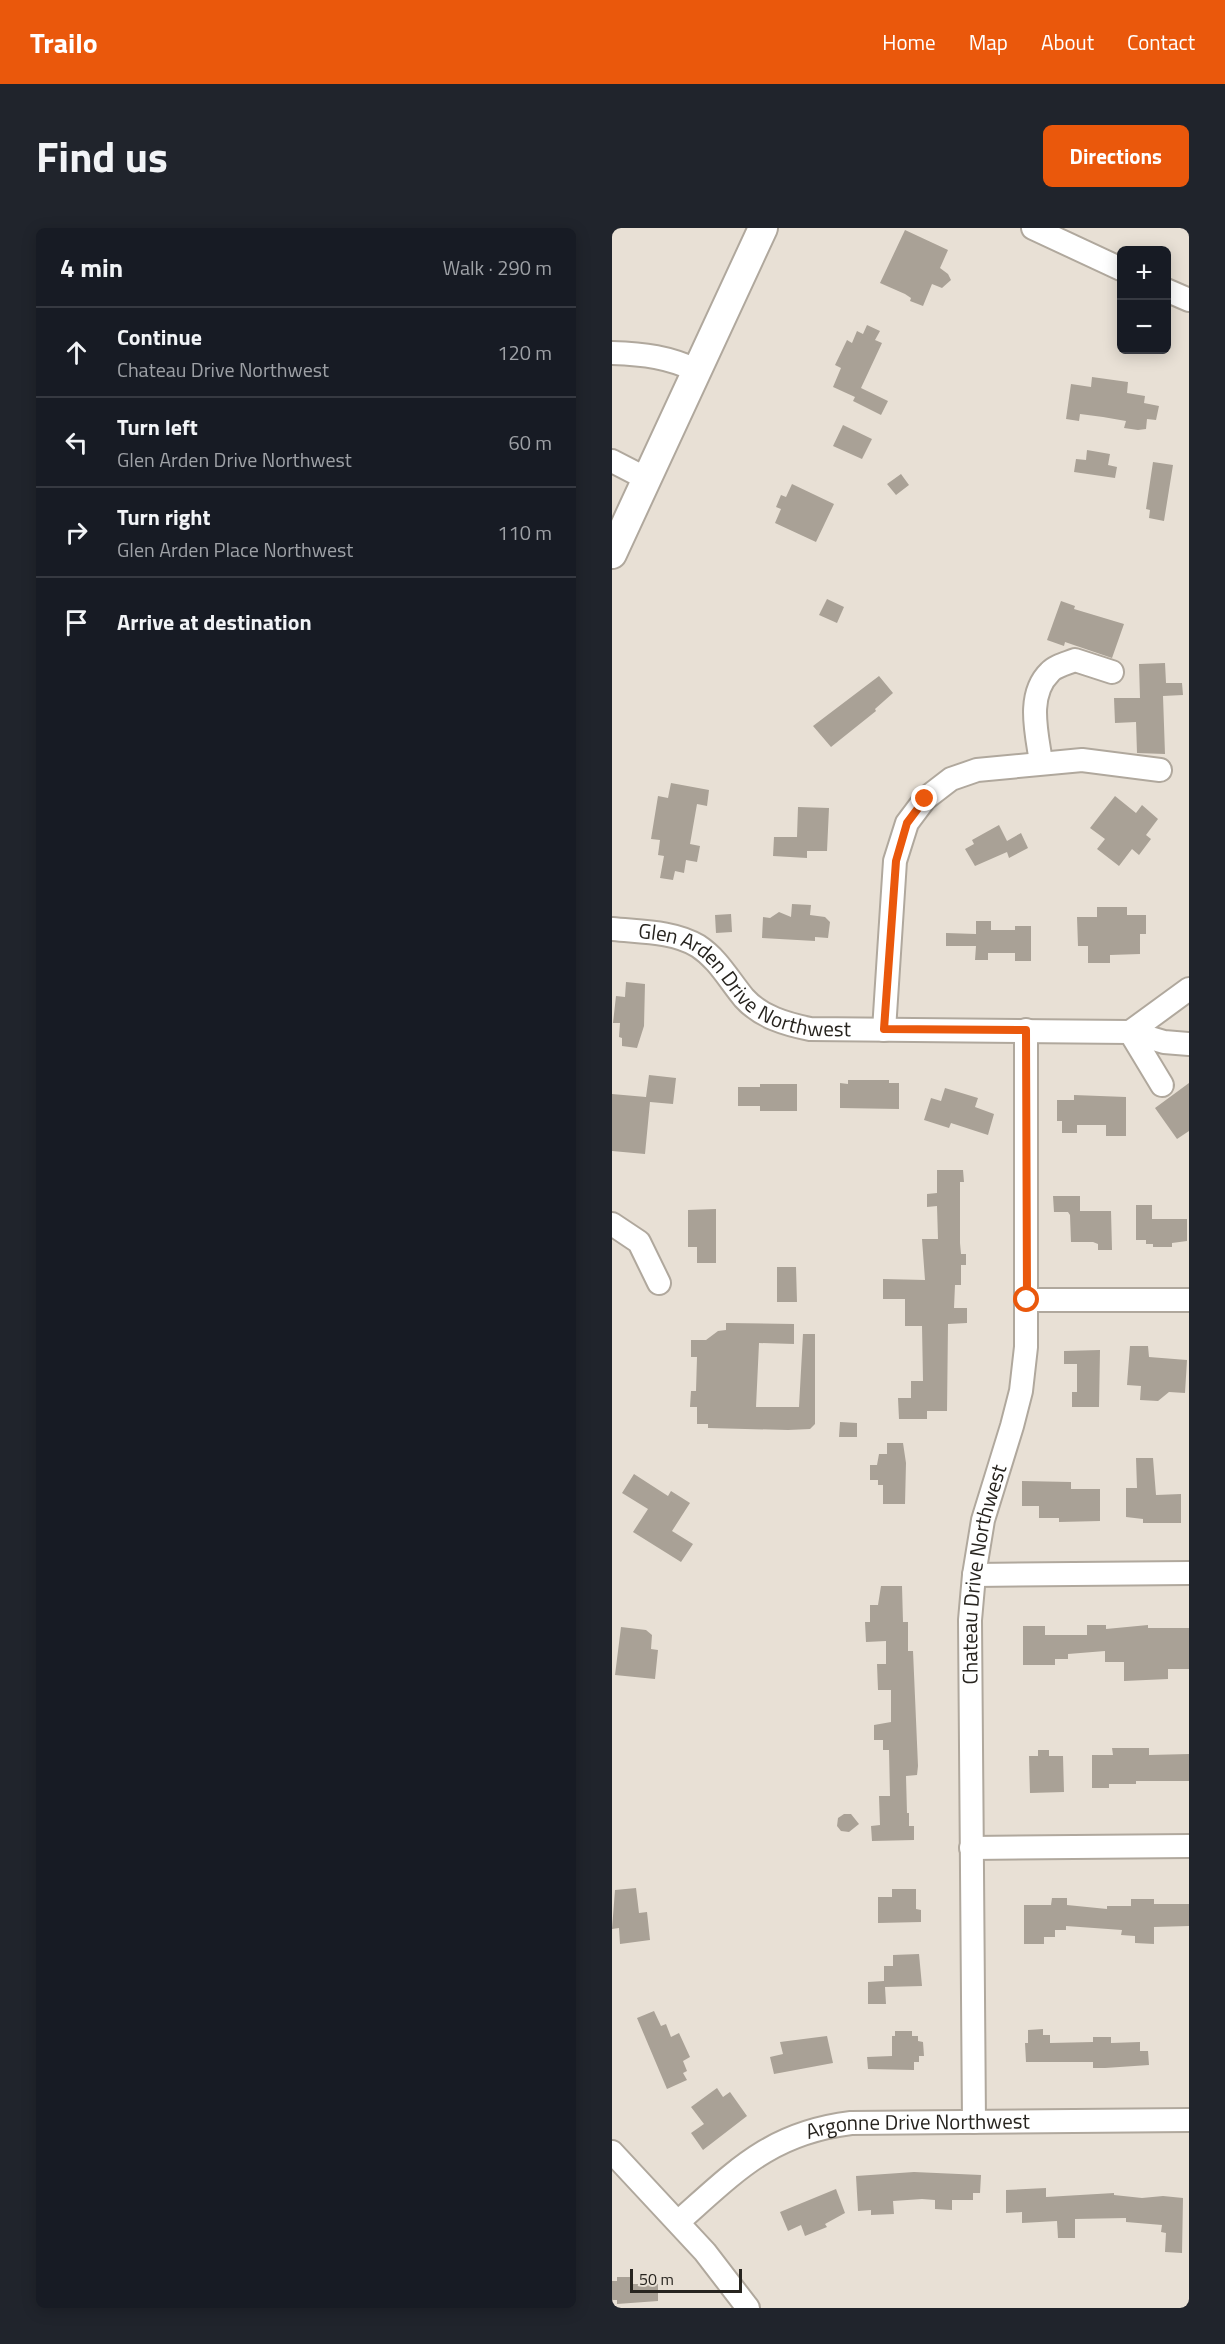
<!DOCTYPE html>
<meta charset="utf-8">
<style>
body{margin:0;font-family:"Titillium Web",sans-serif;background:#20242c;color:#f1f3f6}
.controls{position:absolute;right:18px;top:18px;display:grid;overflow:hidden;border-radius:9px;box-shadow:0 3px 15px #0003}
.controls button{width:54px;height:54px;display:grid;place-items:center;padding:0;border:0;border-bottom:2px solid #363941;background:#171b24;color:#f1f3f6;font:30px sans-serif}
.scale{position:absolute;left:18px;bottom:15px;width:112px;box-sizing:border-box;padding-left:6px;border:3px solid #27241f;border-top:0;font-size:16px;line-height:21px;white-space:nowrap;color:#27241f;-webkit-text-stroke:4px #e8e0d5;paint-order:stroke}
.stop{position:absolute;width:18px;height:18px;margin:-14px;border:4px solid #ea580c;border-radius:50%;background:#fff}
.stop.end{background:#ea580c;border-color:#fff;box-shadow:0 2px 6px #0008}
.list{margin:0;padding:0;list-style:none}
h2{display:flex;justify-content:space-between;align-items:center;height:78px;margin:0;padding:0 24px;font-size:26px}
h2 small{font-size:20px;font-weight:400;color:#9ea1a6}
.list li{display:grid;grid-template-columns:39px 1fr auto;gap:18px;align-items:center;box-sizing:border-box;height:90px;padding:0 24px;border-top:2px solid #363941}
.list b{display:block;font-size:22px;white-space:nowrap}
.list p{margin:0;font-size:20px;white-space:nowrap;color:#9ea1a6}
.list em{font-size:20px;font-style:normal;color:#9ea1a6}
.icon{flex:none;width:33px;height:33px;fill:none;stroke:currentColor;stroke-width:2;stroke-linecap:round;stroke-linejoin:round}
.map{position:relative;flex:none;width:577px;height:2080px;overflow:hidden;border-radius:9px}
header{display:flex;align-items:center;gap:36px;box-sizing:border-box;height:84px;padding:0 30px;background:#ea580c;color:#fff}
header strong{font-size:28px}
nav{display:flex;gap:33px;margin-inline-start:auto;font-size:21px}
.intro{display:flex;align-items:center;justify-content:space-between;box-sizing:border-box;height:144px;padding:0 36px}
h1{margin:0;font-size:42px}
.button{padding:15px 27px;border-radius:9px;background:#ea580c;color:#fff;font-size:21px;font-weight:700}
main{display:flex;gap:36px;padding:0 36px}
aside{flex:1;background:#171b24;border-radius:9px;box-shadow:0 3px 15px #0003}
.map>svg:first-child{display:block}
</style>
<header>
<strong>Trailo</strong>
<nav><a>Home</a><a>Map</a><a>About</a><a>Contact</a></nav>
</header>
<div class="intro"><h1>Find us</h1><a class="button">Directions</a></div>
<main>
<aside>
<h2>4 min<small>Walk · 290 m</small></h2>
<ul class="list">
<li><svg class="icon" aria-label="ahead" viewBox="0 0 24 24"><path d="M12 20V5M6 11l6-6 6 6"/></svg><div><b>Continue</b><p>Chateau Drive Northwest</p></div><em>120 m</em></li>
<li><svg class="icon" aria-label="left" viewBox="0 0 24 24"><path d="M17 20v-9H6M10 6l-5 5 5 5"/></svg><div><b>Turn left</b><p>Glen Arden Drive Northwest</p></div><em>60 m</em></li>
<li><svg class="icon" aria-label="right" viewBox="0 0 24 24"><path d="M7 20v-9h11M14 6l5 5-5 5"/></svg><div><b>Turn right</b><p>Glen Arden Place Northwest</p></div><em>110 m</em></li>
<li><svg class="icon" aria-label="arrive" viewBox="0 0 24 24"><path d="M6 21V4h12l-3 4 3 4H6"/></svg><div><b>Arrive at destination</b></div></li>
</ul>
</aside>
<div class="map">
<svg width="577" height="2080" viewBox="0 0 577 2080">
<rect width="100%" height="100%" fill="#e8e0d5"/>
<path fill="#a9a196" d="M293,2l43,20 -8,18 8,6 3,6 -9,8 -10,-4 -9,22 -13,-5 1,-3 -6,-4 -25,-11z
M255,97l13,6 -5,9 7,3 -21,45 27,13 -7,14 -28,-14 2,-4 -22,-10 8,-19 -6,-3 12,-25 5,3 5,-12 6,3z
M480,149l36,5 -1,11 18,3 -1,7 15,3 -3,14 -9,-1 -1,10 -8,1 -14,-2 2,-7 -23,-4 -23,-3 -1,7 -13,-2 5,-35 20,3z
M231,197l29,14 -10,20 -29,-13z
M475,222l23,4 -2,11 9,2 -2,11 -41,-6 2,-13 10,1z
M541,234l20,3 -9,56 -15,-3 1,-8 -4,-1z
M289,246l8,11 -13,10 -9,-11z
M180,256l42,20 -18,38 -41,-19 6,-14 -5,-2 5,-12 5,2z
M215,371l17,8 -7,16 -18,-8z
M449,373l14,5 -1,3 50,15 -12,34 -47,-16 -1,4 -17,-6z
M553,435l1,20h16l1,12 -20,1 2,58 -28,-1 -1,-31 -21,1 -1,-25h26l-1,-34z
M267,448l14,17 -18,16 1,2 -45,36 -18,-21z
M59,555l38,7 -2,16 -10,-2 -7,40 10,2 -3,16 -11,-2 -2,13 -9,-2 -2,9 -13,-2 4,-22 -6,-1 2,-15 -9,-1 7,-43 10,2z
M503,568l21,17 6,-8 16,14 -12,16 5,4 -12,16 -7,-6 -13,17 -22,-17 8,-10 -15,-11z
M186,579l31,1 -2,43h-20v7l-34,-2 1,-19h23z
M387,597l8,16 14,-8 7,15 -19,10 -2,-6 -32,14 -10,-17 9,-5 -2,-4z
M180,676l19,1 -1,10 15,2 5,5 -2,16 -13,-1v4l-53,-3 1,-21 7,1 9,-6 12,5z
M485,679h30v8h19v19h-6v20l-30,1v8h-22v-17h-10l-1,-29h20z
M119,686l1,18 -16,1 -1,-18z
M364,693h15v9h24v-4h16v35h-16v-8h-27v7h-13l1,-14h-30v-13l30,1z
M14,754l19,2 -1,42 -7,22 -15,-2v-8l-3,-1 1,-14h-7l3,-27 9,1z
M37,847l27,3 -3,26 -23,-2 -5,52 -33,-3v-57l34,3z
M236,852h41v3h10v26l-59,-1v-25l8,1z
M577,855v48l-12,8 -22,-31z
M148,856h37v27h-37v-5h-22v-19h22z
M333,860l33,10 -3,9 19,7 -6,21 -37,-12 -2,5 -25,-8 7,-22 10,3z
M462,867l52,2v39h-20v-11h-29v8h-15v-12h-5v-21h17z
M325,942h26l1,12h-4v61l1,11h5v11h-5v20h-6l-1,23h13v15l-19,1 -1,87h-20v8h-28l-1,-21h13v-17h12l-1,-55h-17v-27h-22v-20l42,1 -3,-41h16l-1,-33 -10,1v-13l10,-1z
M441,968h27v15h31l1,39h-14v-6l-5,-2h-22l-1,-27 -2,-3h-14z
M524,977h16v14h35v22l-15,2v4h-19v-3h-7v-4h-10z
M104,981v54h-19v-16h-9v-37z
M165,1039h19l1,35h-20z
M114,1095l68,1v20l-35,-1 -3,64h43l4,-73h12v90l-5,5 -22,1 -80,-2v-4h-11v-17h-7l1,-16h5l1,-34h-6v-17h15l12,-9 8,-1z
M518,1118h18l1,11 38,3 -2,33 -16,-1 -11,9 -18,-1 1,-14 -14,-1z
M488,1122l-1,57h-27v-15h5v-28h-13v-13z
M228,1194l17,1v14h-18z
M275,1215h16l3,20 -1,41h-22v-19h-5v-5h-8v-15h7l2,-11h8z
M524,1230h17l3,37 25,-1v29h-38v-4l-17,-2v-29h11z
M22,1246l34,22 3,-5 19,12 -18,28 21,13 -12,18 -48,-30 15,-23 -26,-16z
M410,1253l49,1v7h29v32l-41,1v-4h-20v-12h-17z
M269,1358h21l1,36h5v29h5l5,115 -1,9 -11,1 1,37h2v13h5v14l-42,1 -1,-15 9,-1 -1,-29h11l-1,-46h-6v-10h-9v-15l17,-3v-32h-13l-1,-26h9v-23l-20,1 -1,-20h5v-17h8z
M475,1397h19v4l42,-4v3h41v41h-21v10l-44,2v-19h-19v-11l-37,3v5h-13v6h-32v-39h22v9h42z
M9,1399l25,3 6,5 -1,14 7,1 -3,29 -40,-4z
M500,1520h37v7l40,-1v27h-53v3h-27v4h-17v-33h21z
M426,1522h11v6h14l1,36 -34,1 -1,-37h9z
M232,1586h7l8,10 -10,8 -8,-1 -4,-5 1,-8z
M24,1660l3,25 8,-1 3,28 -30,4 -1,-16 -7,1 3,-39z
M280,1661h24v20l5,1v12l-43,1v-26h14z
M440,1670h15v7l40,4v-3h24v-7h23v5h35v22l-35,1v17l-19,-1v-7l-14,-1 1,-5 -56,-4v4h-11v7h-11v7h-20v-39h27z
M307,1726l3,32 -37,1 1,17h-18v-22l16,-1v-15h9v-11z
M42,1783l7,15 5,-2 5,13 8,-4 11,24 -7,4 4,10 -4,2 4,7 -20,9 -30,-71z
M431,1801v6h7v8l43,-1v-5h18v6l29,-1v9h8l1,14 -44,3h-12v-6h-67l-1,-19h3v-13z
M283,1803h17v5h6v5l5,1 1,14h-5v6h-5v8l-46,-1 -1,-12 25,-1v-20h3z
M215,1808l6,27 -59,11 -4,-17 13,-3 -3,-12z
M105,1860l6,9 7,-5 17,24 -44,34 -12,-17 13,-9 -13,-17z
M302,1944l67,3 -1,18h-7v7h-21v10l-17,-1v-9l-13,-1 -29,2 1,13 -23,1v-5l-13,1 -2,-35z
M434,1960v9l68,-4v2l28,3 21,-2 20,2 -1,55 -17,-1 1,-19 -5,-1 1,-7 -36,-3v-4l-51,1v19h-17l-1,-17 -35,2v-11l-16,1v-23z
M224,1961l9,24 -20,11 2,3 -22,9 -4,-11 -13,6 -8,-19z
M5,2049h16v7h25v17l-41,3v-4h-5v-19h5z"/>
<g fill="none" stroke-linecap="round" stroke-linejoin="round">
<g stroke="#b0a89d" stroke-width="26">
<g id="minor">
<path d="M421,0l88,41"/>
<path d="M554,62l23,10"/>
<path d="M0,125c32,1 57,4 86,18"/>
<path d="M0,233l35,18"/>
<path d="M429,534c-4,-28 -15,-67 9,-90 5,-6 18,-9 25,-12l37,12"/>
<path id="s1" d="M0,701c28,3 61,2 86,17 20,13 31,34 46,52 17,19 42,26 66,31l320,3 34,10 25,2"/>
<path d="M272,802l11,-169 12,-38 18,-24 26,-20 26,-9 105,-10 78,10"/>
<path d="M518,804l59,-43"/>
<path d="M518,804l32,53"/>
<path d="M0,996l27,18 20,41"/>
<path d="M415,1072h162"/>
<path d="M362,1347l215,-2"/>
<path d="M359,1620l218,-2"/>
<path id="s2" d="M362,1894l-4,-502 4,-45 9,-55 29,-94 9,-35 5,-44v-317"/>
<path d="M0,1924l93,100 43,56"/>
<path id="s3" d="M66,1994c58,-51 92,-89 173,-99l338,-3"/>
</g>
</g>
<g stroke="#b0a89d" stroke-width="32">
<path id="major" d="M0,326l151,-326"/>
</g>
<use href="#minor" stroke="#fff" stroke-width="22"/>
<use href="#major" stroke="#fff" stroke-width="28"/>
</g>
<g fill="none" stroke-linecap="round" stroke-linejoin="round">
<path stroke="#ea580c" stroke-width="8" d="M313,571l-18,24 -11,38 -12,168 142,1 1,270"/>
</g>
<g text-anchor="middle" stroke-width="5" stroke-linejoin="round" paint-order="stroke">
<g font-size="21" fill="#27241f" stroke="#e8e0d5">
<text dy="7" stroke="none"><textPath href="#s1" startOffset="150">Glen Arden Drive Northwest</textPath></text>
<text dy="7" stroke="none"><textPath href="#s2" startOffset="549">Chateau Drive Northwest</textPath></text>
<text dy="7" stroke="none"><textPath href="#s3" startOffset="270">Argonne Drive Northwest</textPath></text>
</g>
</g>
</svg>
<div class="controls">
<button>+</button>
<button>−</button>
</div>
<div class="scale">50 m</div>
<div class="stop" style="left:415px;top:1072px"></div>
<div class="stop end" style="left:313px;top:571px"></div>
</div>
</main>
